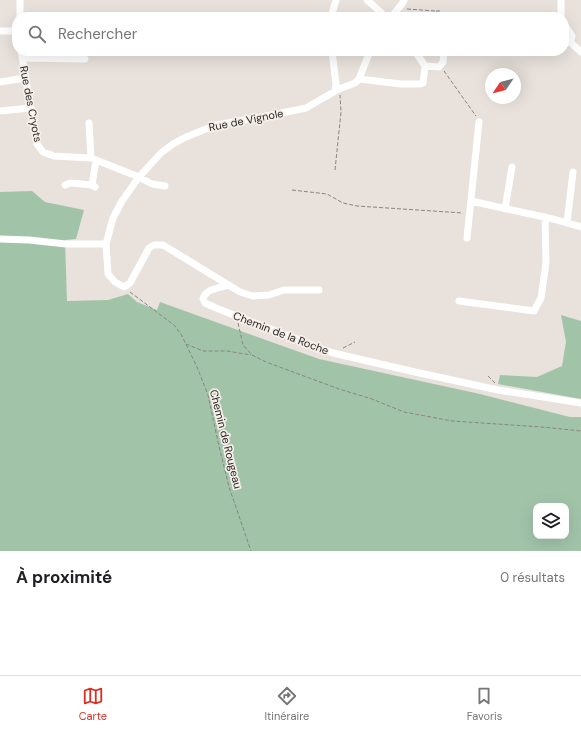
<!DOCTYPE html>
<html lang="fr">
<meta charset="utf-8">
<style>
body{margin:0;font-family:"DM Sans",sans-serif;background:#f6f6f6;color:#202124}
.controls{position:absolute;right:12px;bottom:12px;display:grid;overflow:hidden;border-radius:8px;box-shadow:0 4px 16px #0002}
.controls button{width:36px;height:36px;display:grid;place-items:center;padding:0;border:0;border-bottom:1px solid #e0e0e0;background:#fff;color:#202124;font:20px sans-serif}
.compass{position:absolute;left:485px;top:68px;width:36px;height:36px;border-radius:50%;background:#fff;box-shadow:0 4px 16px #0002;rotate:235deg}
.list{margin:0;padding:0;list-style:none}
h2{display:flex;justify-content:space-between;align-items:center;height:52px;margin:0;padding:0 16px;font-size:17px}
h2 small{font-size:13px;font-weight:400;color:#757577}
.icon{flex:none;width:22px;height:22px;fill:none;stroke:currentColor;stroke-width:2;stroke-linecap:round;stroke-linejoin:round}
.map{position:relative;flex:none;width:581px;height:551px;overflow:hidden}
.search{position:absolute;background:#fff;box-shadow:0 4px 16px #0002;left:12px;right:12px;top:12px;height:44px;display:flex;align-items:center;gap:10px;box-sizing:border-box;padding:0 14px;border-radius:16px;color:#757577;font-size:15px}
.sheet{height:124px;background:#fff}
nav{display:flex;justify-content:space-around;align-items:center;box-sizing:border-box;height:56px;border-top:1px solid #e0e0e0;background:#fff;font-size:11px;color:#757577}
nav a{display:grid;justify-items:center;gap:2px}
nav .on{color:#d93025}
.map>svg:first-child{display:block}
</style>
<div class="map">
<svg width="581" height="551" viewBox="0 0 581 551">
<rect width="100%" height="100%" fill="#e8e1dc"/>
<path fill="#a1c4a9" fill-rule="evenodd" d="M32,191l13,11 39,8 -8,29 -11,1 2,61 41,-1 20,-6 9,8 20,8 3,-8 159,57 161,35 90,23h11v134h-581v-359zM536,506h30v30h-30z
M561,315l20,6v78l-83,-15 2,-9 37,2 25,-11 4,-24z"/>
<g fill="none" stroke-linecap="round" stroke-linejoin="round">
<path stroke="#8a8582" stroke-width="1" stroke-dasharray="4 2" stroke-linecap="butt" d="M407,9l28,2v6
M436,11h5
M404,17l1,-5
M444,71l32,45
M335,170l6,-58 -1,-17
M292,190l35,4 16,9 14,3 106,7
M130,292l44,33 7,9 16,33 11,28 10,47 11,45 22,64
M238,323l5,22 9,10 14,7 73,27 33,10 32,13 48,9 90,6 39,4
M186,344l17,7h24l24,4
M343,348l12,-6
M488,376l7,7"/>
<path stroke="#fff" stroke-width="7" d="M367,0l19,17
M561,0v17
M20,17v-17
M331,17l5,-17
M391,17l11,-13 2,-4
M564,24l8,12 -1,4v3
M0,31h17
M564,37l17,15
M21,51l16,93 6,8 11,4 37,2 48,19 13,7 13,2
M332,51l4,33 -1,7
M415,51l10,15
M23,58l62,1
M425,66l14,1 4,-5 1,-11
M359,79l42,5h19l3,-1 2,-17
M0,82l25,-4
M0,111l31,-3
M89,123l2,35
M65,185l5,-2 22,2 3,2
M92,185l4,-25
M471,201l82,18 28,8
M505,209l7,-42
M567,223l6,-51
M467,238l12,-116
M0,239l29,1 37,4h40
M229,285c-9,3 -23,3 -26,14l2,4 11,5 117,45 82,19 83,18 83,13
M319,290h-35l-15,5 -16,1 -13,-4 -77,-47h-9l-5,3 -19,35 -6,4 -9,-5 -7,-8 -2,-30 7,-26 9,-17 17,-24 22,-24 12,-9 13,-7 30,-12 46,-8 44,-9 33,-19 16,-6 4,-4 11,-28
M459,301l75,10 7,-13 5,-35 -1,-46"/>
</g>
<g text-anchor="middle" stroke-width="3.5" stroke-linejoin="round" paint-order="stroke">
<g font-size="11" fill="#2c2a28" stroke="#f5eee9">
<text transform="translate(31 104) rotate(79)" y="4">Rue des Cryots</text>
<text transform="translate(246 120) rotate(-11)" y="4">Rue de Vignole</text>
<text transform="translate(281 333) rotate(21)" y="4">Chemin de la Roche</text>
<text transform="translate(226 439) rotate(76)" y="4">Chemin de Rougeau</text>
</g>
</g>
</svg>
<div class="controls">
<button><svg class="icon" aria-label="layers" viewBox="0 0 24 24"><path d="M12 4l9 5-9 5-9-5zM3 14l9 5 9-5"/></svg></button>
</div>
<svg class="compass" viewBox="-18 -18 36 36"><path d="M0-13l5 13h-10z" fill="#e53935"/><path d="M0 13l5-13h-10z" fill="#757577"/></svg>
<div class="search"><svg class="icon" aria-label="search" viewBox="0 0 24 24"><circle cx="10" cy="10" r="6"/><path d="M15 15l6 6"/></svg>Rechercher</div>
</div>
<section class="sheet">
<h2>À proximité<small>0 résultats</small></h2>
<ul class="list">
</ul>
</section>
<nav>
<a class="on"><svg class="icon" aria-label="map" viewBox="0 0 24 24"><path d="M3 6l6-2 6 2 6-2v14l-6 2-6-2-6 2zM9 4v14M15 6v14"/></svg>Carte</a>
<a><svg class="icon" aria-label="directions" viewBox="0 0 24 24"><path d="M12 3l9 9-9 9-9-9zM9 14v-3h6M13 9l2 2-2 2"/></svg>Itinéraire</a>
<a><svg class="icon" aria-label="saved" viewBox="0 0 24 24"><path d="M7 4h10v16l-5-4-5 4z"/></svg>Favoris</a>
</nav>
